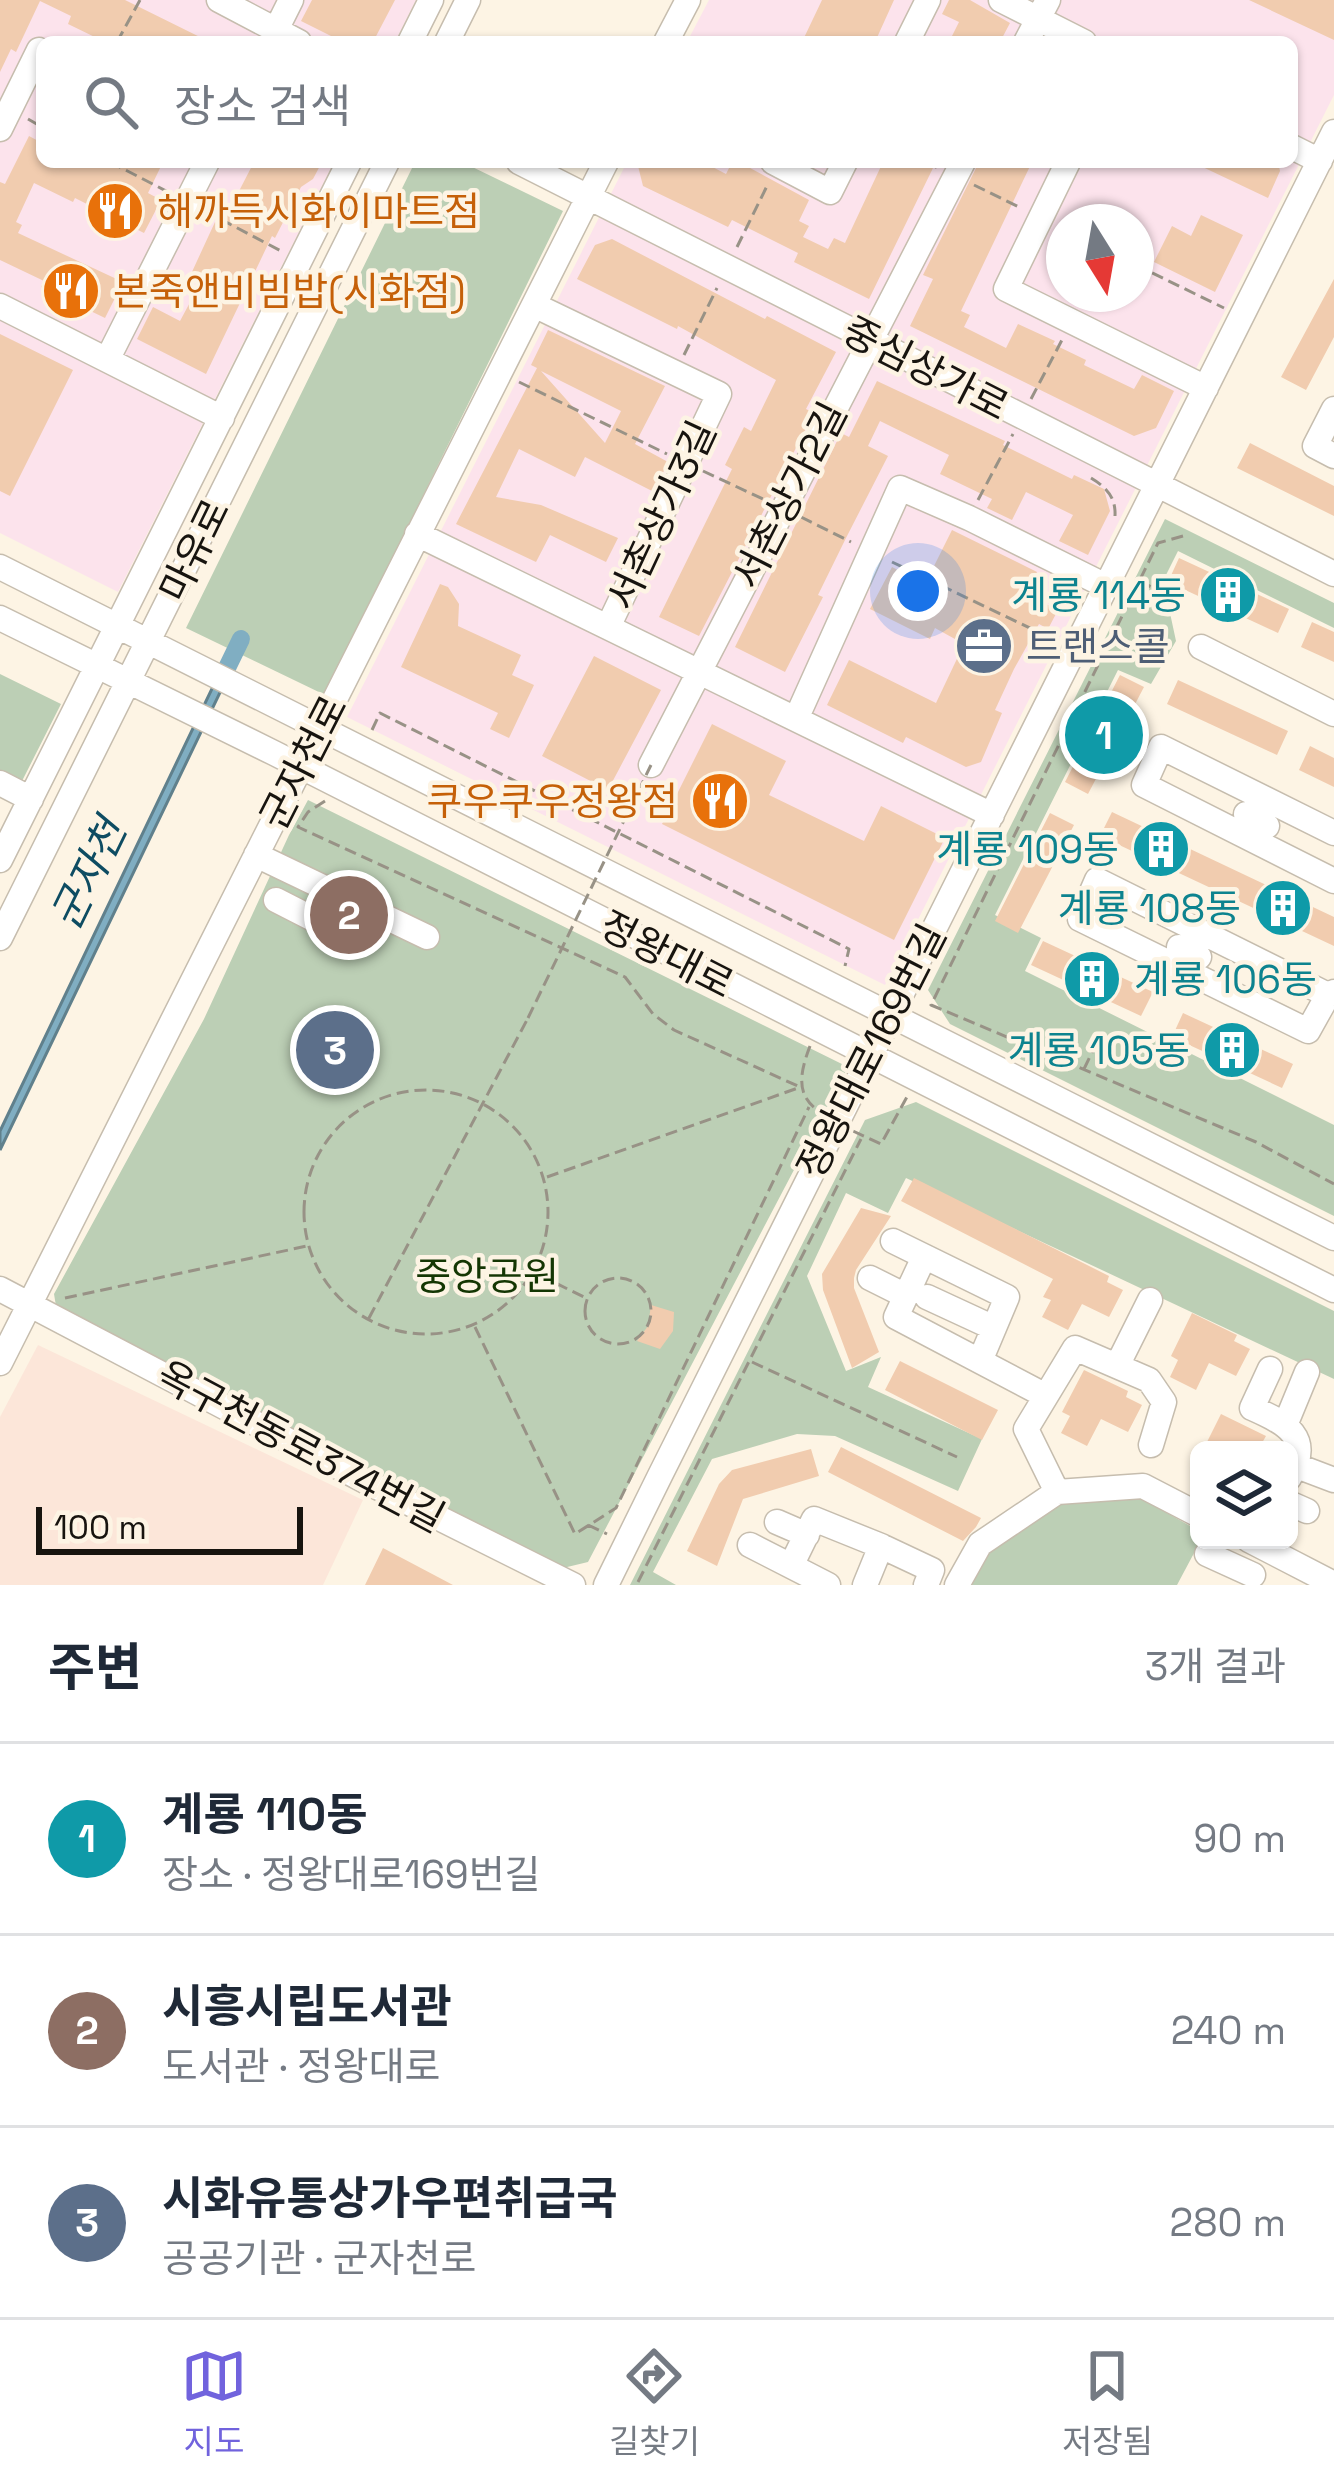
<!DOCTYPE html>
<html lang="ko">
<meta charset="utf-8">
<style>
body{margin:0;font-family:"Space Grotesk","Noto Sans KR",sans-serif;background:#f6f6f7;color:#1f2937}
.controls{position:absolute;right:36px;bottom:36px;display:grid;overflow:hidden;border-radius:18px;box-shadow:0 3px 9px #0004}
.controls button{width:108px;height:108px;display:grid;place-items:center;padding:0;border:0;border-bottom:3px solid #e0e1e3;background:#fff;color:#1f2937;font:60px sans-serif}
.compass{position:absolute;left:1046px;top:204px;width:108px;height:108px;border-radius:50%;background:#fff;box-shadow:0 3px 9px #0004;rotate:169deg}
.scale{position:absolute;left:36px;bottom:30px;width:267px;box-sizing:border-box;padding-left:12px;border:6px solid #17140f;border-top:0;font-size:33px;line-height:42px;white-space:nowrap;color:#17140f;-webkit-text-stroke:9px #fdf4e4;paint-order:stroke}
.you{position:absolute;left:918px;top:591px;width:42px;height:42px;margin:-30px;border:9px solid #fff;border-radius:50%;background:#1a73e8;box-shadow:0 0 0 18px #1a73e833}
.badge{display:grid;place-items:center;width:78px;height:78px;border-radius:50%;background:#7163dd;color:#fff;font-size:39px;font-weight:700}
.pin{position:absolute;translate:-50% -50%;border:6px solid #fff;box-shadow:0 3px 12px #0006}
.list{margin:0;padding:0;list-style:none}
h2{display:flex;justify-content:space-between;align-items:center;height:156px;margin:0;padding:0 48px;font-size:51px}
h2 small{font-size:39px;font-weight:400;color:#747a83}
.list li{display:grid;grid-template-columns:78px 1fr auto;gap:36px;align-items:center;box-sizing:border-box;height:192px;padding:0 48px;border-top:3px solid #e0e1e3}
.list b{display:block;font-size:45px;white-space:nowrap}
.list p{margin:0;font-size:39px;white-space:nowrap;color:#747a83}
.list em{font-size:39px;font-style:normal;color:#747a83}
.icon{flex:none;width:66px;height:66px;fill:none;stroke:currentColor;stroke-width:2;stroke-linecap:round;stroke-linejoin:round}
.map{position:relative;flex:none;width:1334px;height:1585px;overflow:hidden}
.search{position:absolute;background:#fff;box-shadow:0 3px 9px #0004;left:36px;right:36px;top:36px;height:132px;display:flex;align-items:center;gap:30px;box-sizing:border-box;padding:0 42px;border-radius:18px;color:#747a83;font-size:45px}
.sheet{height:732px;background:#fff}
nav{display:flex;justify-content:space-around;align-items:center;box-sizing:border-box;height:168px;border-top:3px solid #e0e1e3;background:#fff;font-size:33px;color:#747a83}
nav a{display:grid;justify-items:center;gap:6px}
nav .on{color:#7163dd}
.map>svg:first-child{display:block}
</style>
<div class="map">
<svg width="1334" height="1585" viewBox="0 0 1334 1585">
<rect width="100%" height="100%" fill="#fdf4e4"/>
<path fill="#fce3ec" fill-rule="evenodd" d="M0,0h416l-21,42h-353v120h292l-216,430 -118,-59z
M709,0h625v95l-449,890 -538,-268 280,-555h665v-120h-605zM1064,222h72v72h-72z"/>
<path fill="#fce6d9" d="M38,1345l325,155 -40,85h-323v-168z"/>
<path fill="#bccfb5" d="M415,162h47l101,49 -238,484 -139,-67z
M1165,519l169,84v25l-156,-77 -27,54 19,8 6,28 -25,43 -33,-14 -123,245 46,23 -16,33 309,154v91l-384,-192 -22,-34z
M0,674l61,30 -41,81 -20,-9z
M308,800l540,267 -260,495 -25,6 -506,-256 -3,-18 150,-275 85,-184z
M916,1102l418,209v68l-428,-201 -18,35 -42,-20 -39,83 39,95 35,-14 -13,30 114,52 -24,52 -123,-55 -38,-2 -85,25 -59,113 23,13h-46l235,-465z
M1137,1496l62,35 2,9 -24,45h-205l16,-37 73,-47z"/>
<path fill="#80aec2" stroke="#60808c" stroke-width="3" d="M231,649l8,4 -239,497v-19z"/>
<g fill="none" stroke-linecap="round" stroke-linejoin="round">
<path stroke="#80aec2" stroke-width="18" d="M225,672l16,-33"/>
</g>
<path fill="#f1ccaf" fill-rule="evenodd" d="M0,0h125l85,42h-105l-37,-18 3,-8 -31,-15 -24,51 -5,-3 -11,23z
M312,0h83l-22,42h-30l-42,-21z
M822,0h72l-19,42h-73z
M949,0h21l40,23 -10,19h-51l10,-20 -17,-8z
M1249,0h85v40z
M29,136l13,7v19h121l-15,31 13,7 -17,33 -69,-35 -2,4 -39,-19 -18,39 6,3 -4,8 105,49 -18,36 -64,-31 3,-6 -44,-21v-78l5,2z
M254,162h68l-9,17 -12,8 -26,51 -3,-2 -66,138 -69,-35 16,-32 27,14 22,-41 -11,-6 24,-52 6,4z
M637,162h66l23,12 6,-12h7l70,38 -10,21 10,5 -6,11 25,12 6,-11 11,5 38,-81h37l13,6 -64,131 -75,-37 4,-9 -66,-33 -4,7 -85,-41z
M979,162h53l-71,149 9,4 -6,12 42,21 12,-24 37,17 -2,3 33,16 -2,5 50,24 8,-14 32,16 -18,37 -22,8 -224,-110 23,-47 -10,-4z
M1192,162h86l2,9 -12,27z
M1201,215l42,20 -28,57 -61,-30 18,-36 19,10z
M612,239l153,80 2,-3 69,36 -30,57 8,4 -115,223 -40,-19 73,-148 -7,-4 19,-38 7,4 25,-51 -98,-54 -1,3 -100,-50 18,-34z
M1334,279v58l-28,53 -25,-13z
M548,330l117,56 -30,58 33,18 -14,30 -69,-35 -10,20 -56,-28 -23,48 45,8 77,33 -12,24 -56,-27 -14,27 -80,-38 81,-156 -6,-3zM541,371l80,40 -16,32z
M0,334l73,36 -63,126 -10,-5z
M877,381l128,60 -2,4 69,34 2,-4 30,14 6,22 -22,44 -29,-14 14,-26 -47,-23 -14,28 -25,-12 5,-9 -52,-25 9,-19 -69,-34 -12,25 20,10 -42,82 -28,57 5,2 -38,75 -50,-25 106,-214 8,4z
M1250,443l84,43v30l-97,-48z
M952,530l85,42 -11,22 32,16 -10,19 -9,-5 -25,45 -19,41 7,3 -21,49 -15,5 -60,-30 -3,6 -76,-38 22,-45 87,43 28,-59 -29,-16 -5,11 -60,-30 22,-42 33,17z
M1179,558l110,51 -11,24 -110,-51z
M440,584l8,3 11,17 -1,22 63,29 -9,20 22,10 -25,53 -19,-9 8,-16 -97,-46z
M1312,622l22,10v30l-33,-15z
M594,656l67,34 -53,100 -66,-34z
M1120,675l24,12 -56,107 -23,-12z
M1178,680l110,51 -11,24 -110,-51z
M712,724l74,37 -17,34 95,46 17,-35 64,32 -51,102 -232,-116z
M1310,746l24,12v29l-35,-17z
M1112,812l222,105v29l-234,-110z
M1050,813l24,12 -56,108 -23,-12z
M1043,941l110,51 -12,24 -110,-51z
M1183,1013l110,51 -11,24 -110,-51z
M914,1178l195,98 -2,6 16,8 -14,27 -27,-13 -14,26 -26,-13 9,-17 -8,-3 10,-18 -152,-78z
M861,1208l30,8 -35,54 -2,8v10l25,64 -27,16 -29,-78 -1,-16z
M651,1305l23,7 -1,19 -13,18 -23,-8 11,-15z
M1192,1313l45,22 -3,6 16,8 -14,27 -27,-13 -13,27 -26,-13 8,-17 -7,-4z
M900,1361l98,49 -16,30 -97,-50z
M1084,1370l44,21 -2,6 16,8 -14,27 -27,-13 -14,27 -26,-13 9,-17 -8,-4z
M1221,1414l45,22 -8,14h-55z
M841,1447l140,71 -5,9 -13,14 -135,-69z
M811,1449l8,27 -76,23 -26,67 -30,-15 32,-67 13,-14z
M383,1548l70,37h-88z"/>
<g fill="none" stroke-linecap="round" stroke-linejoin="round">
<g stroke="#c6bdae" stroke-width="27">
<path id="minor" d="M219,0l80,42
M1001,0l83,42
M271,40l20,-40
M410,42l21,-42
M447,42l21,-42
M666,42l22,-42
M907,42l21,-42
M1026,42l22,-42
M0,129l39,-79 3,2
M1292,147l28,14
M519,162l815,412
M773,162l57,30 15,-30
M1068,162l-62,127 200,99
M534,305l185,89 -111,233
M0,306l222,112
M107,360l100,-198
M1334,409l-19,37 19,10
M417,534l575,281
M0,567l1334,671
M0,618l274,135 1060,537
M1201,647l133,67
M796,719l104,-231 69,30 137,68
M651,765l312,-603
M0,783l31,16
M1246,814l21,12
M1334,833l-173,-86 -17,38 190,96
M256,855l171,82
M0,860l349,-698
M276,900l43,22 16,-29
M0,938l387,-776
M1179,947l20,10
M1328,995l-231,-115 -17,39 228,112 20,-36 6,-3
M893,1241l114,56 -27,64
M924,1257l-28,60 150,79
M870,1278l36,18
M0,1289l369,194 204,102
M927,1297l67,31
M0,1363l606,-1201
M1117,1366l33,-66
M1270,1369l-18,39c34,15 62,29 37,70
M1286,1423l21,-51
M1297,1466l37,14
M1057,1492l-31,-63 49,-81 74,32 15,22 -13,43
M1289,1503l18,8
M777,1522l30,13
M1249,1540l85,44
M750,1545l41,21
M881,1546l51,24 -6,15
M1207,1554l46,21
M606,1585c239,-486 486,-968 728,-1453
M828,1585l-37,-19 23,-47 67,27 -16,39
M957,1585l23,-41 77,-52 86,-6 56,29"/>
</g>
<path stroke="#989286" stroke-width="3" stroke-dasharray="12 6" stroke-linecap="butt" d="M117,42l23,-42
M28,119l14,8
M110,162l60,31
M926,162l12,6
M974,185l45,22
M205,211l76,40
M737,247l30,-61
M1136,265l88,43
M684,355l33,-67
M519,382l148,72
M1031,399l32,-61
M703,471l62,29
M1091,478c15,9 25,19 24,38
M978,500l35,-66
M801,517l50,25
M1183,536l-25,7 -227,462 325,137 78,42
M892,562l165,79
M1140,581l40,21
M372,730l8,-17 469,236 -4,17
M325,801l-17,11 -10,15 327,150 28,37 21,16 126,57
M810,1046c-9,24 -16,49 9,65
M1084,1069l15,-31
M304 1212a122 122 0 1 1 244 0a122 122 0 1 1-244 0Z
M853,1131l28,13 27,-49
M547,1177l251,-89
M510,1256l25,17 51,25
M585 1311a33 33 0 1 1 66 0a33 33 0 1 1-66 0Z
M65,1298l242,-52
M369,1318l159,-300
M475,1327l100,207 41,-26 193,-401
M752,1362l205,95
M588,1525l19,9
M638,1582l223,-443"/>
<use href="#minor" stroke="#fff" stroke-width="24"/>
<path stroke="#989286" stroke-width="3" stroke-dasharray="12 6" stroke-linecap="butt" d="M528,1018l123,-253"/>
</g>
<defs>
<g id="restaurant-disc" transform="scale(3)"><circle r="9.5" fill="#e8710a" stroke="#fdf4e4"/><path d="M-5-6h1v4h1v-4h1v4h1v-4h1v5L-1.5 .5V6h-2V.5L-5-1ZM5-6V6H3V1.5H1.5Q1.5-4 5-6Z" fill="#fff"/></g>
<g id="building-disc" transform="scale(3)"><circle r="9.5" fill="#0f9aa8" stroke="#fdf4e4"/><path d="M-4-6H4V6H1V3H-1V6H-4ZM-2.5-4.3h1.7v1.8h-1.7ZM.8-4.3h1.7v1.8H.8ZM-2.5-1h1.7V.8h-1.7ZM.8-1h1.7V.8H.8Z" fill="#fff"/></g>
<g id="office-disc" transform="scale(3)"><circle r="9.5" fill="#5c6f8a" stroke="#fdf4e4"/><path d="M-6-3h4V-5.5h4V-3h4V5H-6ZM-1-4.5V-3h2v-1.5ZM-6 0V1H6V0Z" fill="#fff"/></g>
</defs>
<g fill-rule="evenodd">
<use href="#restaurant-disc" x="115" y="211"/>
<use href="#restaurant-disc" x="71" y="291"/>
<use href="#building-disc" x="1228" y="595"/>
<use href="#office-disc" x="984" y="646"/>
<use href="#restaurant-disc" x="720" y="801"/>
<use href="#building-disc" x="1161" y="849"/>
<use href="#building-disc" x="1283" y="908"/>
<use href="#building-disc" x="1092" y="979"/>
<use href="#building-disc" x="1232" y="1050"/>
</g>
<g text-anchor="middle" stroke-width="9" stroke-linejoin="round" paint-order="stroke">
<g font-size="39" fill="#c56008" stroke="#fdf4e4" text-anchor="start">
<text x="157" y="225">해까득시화이마트점</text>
<text x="113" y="305">본죽앤비빔밥(시화점)</text>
<text x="678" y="815" text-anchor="end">쿠우쿠우정왕점</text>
</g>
<g font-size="39" fill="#17140f" stroke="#fdf4e4">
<text transform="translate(926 368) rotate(27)" y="14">중심상가로</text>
<text transform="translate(789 495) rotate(-63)" y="14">서촌상가2길</text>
<text transform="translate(661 515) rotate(-65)" y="14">서촌상가3길</text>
<text transform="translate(194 550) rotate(-64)" y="14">마유로</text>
<text transform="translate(303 762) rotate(-63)" y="14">군자천로</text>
<text transform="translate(667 954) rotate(27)" y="14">정왕대로</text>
<text transform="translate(871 1051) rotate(-63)" y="14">정왕대로169번길</text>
<text transform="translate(301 1446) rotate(28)" y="14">옥구천동로374번길</text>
</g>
<g font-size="39" fill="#0d838f" stroke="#fdf4e4" text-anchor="end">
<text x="1186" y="609">계룡 114동</text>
<text x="1119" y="863">계룡 109동</text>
<text x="1241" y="922">계룡 108동</text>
<text x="1134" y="993" text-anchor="start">계룡 106동</text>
<text x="1190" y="1064">계룡 105동</text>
</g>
<g font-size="39" fill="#4e5e75" stroke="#fdf4e4" text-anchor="start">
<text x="1026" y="660">트랜스콜</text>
</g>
<g font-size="39" fill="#143603" stroke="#fdf4e4">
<text x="487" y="1290">중앙공원</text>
</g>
<g font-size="42" font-style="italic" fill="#0e4c62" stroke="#fdf4e4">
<text transform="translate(88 874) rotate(-64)" y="15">군자천</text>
</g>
</g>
</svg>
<div class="controls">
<button><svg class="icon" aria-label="layers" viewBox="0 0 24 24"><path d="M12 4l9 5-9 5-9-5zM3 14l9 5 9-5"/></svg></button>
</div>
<svg class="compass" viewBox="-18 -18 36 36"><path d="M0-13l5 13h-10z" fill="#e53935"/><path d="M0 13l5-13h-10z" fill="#747a83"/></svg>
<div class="scale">100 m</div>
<div class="you"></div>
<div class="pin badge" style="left:1104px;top:735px;background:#0f9aa8">1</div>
<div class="pin badge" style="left:349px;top:915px;background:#8d6e63">2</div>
<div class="pin badge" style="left:335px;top:1050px;background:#5c6f8a">3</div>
<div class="search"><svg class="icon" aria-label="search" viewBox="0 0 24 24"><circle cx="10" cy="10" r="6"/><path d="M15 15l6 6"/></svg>장소 검색</div>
</div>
<section class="sheet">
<h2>주변<small>3개 결과</small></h2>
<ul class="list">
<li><span class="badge" style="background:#0f9aa8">1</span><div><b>계룡 110동</b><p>장소 · 정왕대로169번길</p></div><em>90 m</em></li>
<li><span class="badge" style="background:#8d6e63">2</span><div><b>시흥시립도서관</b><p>도서관 · 정왕대로</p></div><em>240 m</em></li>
<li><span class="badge" style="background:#5c6f8a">3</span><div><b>시화유통상가우편취급국</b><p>공공기관 · 군자천로</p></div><em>280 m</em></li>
</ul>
</section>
<nav>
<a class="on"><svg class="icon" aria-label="map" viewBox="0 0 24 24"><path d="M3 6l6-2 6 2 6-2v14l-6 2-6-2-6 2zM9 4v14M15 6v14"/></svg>지도</a>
<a><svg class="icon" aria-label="directions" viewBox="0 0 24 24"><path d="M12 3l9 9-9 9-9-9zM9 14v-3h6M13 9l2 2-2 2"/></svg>길찾기</a>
<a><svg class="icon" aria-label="saved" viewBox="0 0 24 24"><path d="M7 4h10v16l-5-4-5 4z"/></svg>저장됨</a>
</nav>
